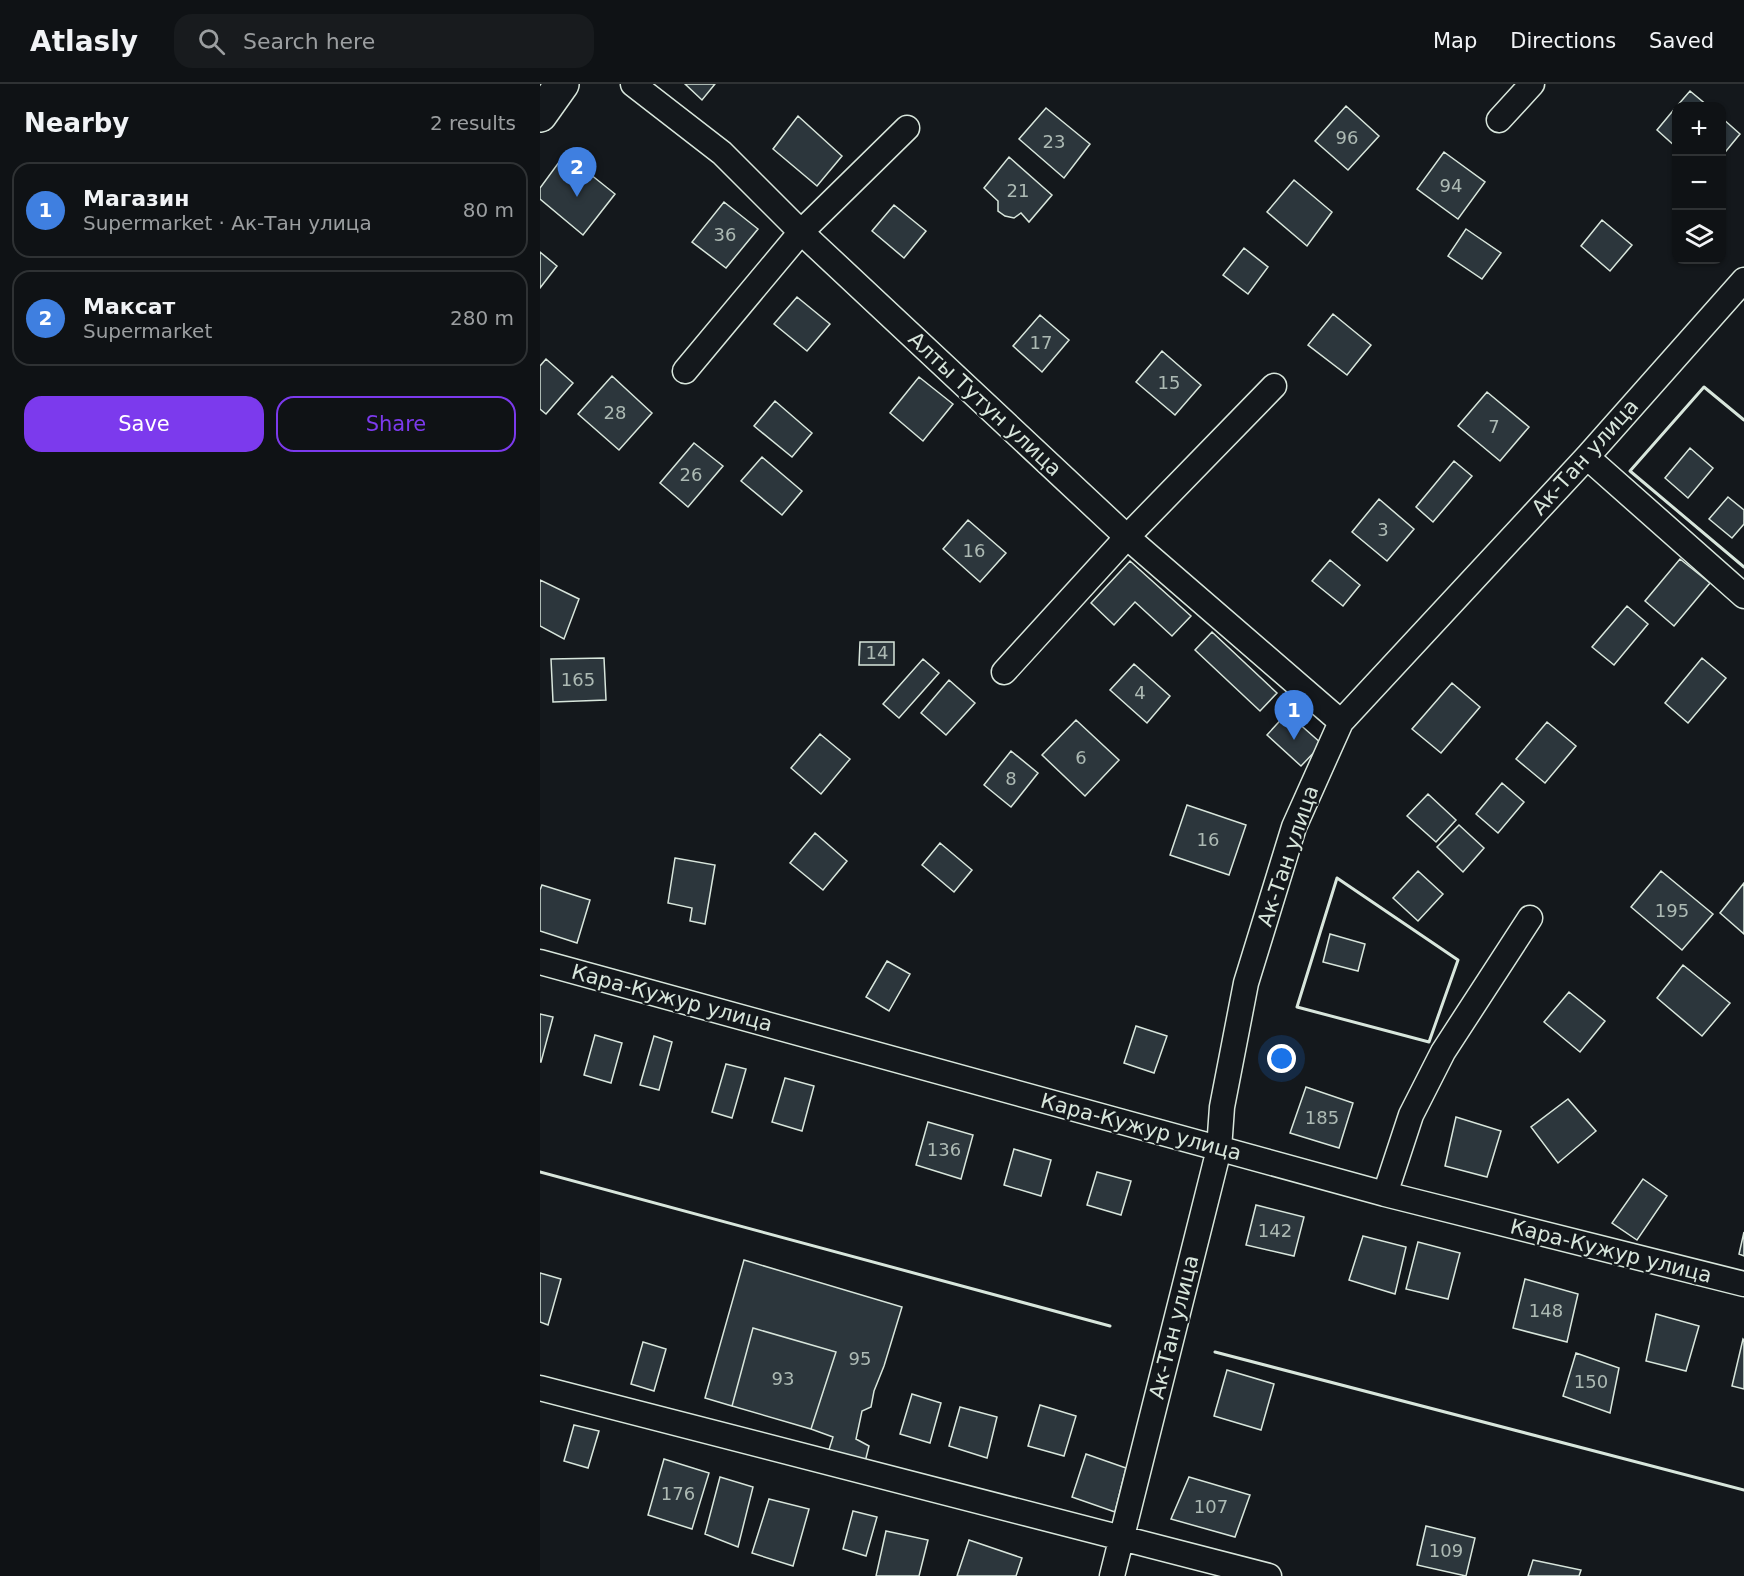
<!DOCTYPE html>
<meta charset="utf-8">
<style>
body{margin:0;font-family:"DejaVu Sans",sans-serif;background:#181b1e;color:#f1f3f6}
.controls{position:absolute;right:18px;top:18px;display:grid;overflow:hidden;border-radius:12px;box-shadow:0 2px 4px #0004}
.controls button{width:54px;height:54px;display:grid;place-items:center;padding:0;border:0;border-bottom:2px solid #2f3234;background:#0f1215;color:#f1f3f6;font:30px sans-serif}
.you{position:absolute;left:742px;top:975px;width:21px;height:21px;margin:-15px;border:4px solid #fff;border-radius:50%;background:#1a73e8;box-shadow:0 0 0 9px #1a73e833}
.badge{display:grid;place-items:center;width:39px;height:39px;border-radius:50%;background:#7c3aed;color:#fff;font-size:20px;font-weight:700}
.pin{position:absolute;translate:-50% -50px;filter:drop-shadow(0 2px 3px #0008)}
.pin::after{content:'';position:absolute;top:32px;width:21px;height:18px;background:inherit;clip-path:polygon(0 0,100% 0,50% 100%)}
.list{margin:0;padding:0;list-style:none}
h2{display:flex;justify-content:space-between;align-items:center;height:78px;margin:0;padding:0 24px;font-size:26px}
h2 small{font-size:20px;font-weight:400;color:#9b9ea0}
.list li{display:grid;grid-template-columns:39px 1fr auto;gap:18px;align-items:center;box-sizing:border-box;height:96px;margin:0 12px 12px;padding:0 12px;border:2px solid #2f3234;border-radius:18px}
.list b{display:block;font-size:22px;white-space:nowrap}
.list p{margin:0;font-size:20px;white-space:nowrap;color:#9b9ea0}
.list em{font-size:20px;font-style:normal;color:#9b9ea0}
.actions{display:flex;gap:12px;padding:18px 24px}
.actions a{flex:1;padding:14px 0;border:2px solid #7c3aed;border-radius:18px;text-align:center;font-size:21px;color:#7c3aed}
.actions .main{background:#7c3aed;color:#fff}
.icon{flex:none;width:33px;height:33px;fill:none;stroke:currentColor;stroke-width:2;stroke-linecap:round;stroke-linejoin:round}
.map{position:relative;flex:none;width:1204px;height:1492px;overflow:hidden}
header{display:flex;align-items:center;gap:36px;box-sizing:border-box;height:84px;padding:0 30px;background:#0f1215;border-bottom:2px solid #2f3234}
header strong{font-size:28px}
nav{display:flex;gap:33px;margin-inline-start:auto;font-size:21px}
.search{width:420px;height:54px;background:#181b1e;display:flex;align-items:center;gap:15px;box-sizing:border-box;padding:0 21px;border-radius:18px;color:#9b9ea0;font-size:22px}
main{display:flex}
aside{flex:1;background:#0f1215}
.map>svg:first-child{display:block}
</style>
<header>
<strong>Atlasly</strong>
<div class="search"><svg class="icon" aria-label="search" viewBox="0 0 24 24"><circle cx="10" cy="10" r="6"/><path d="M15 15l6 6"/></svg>Search here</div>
<nav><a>Map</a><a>Directions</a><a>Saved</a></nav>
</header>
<main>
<aside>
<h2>Nearby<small>2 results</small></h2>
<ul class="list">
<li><span class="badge" style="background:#3f7fe0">1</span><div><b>Магазин</b><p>Supermarket · Ак-Тан улица</p></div><em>80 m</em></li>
<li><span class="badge" style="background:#3f7fe0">2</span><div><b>Максат</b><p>Supermarket</p></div><em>280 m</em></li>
</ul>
<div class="actions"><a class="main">Save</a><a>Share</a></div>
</aside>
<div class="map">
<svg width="1204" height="1492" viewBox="0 0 1204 1492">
<rect width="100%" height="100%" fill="#14181c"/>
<path fill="#2c363c" stroke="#d8e6dc" stroke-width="1.5" d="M145,0h30l-13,16z
M1150,7l18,15h-31z
M806,22l33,30 -31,34 -33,-29z
M1136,23v40l-19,-17z
M506,24l44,36 -26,34 -45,-39z
M258,32l44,40 -25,30 -44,-37z
M1182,34l18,16 -18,22z
M904,68l41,30 -27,37 -41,-30z
M25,70l50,40 -32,41 -43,-36v-11z
M469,73l43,38 -23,27 -8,-9 -7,5 -9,-2 -7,-5v-10l-14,-13z
M754,96l38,32 -25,34 -40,-34z
M184,118l34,27 -32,39 -34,-26z
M354,121l32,26 -22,27 -32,-27z
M1062,136l30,25 -22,26 -29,-25z
M926,145l35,24 -19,26 -34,-23z
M704,164l24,19 -20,27 -25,-19z
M0,168l17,14 -17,22z
M257,213l33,27 -23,27 -33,-27z
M793,230l38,31 -24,30 -39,-30z
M500,231l29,25 -27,32 -29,-26z
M622,267l39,34 -26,30 -39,-33z
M6,275l27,24 -27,31 -6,-5v-43z
M72,292l40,37 -33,37 -41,-36z
M379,293l34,27 -30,37 -33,-28z
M947,308l42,35 -29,34 -42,-35z
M235,317l37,32 -20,24 -38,-31z
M154,359l29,23 -35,41 -28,-24z
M1150,364l23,20 -25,30 -23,-20z
M222,373l40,34 -20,24 -41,-34z
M914,377l18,15 -39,46 -17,-15z
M1188,413l16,13v14l-12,14 -23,-19z
M839,415l35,30 -27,32 -35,-29z
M428,436l38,33 -26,29 -37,-33z
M1140,475l30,24 -36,43 -29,-25z
M790,476l30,25 -17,21 -31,-25z
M590,477l61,55 -19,20 -37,-34 -21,23 -23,-22z
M0,496l39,19 -15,40 -24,-13z
M1087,522l21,18 -34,41 -22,-18z
M672,548l65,61 -17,18 -65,-61z
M320,558h34v23h-35z
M64,574l2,42 -53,2 -2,-43z
M1162,574l24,20 -38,45 -23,-20z
M383,575l16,14 -40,45 -16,-14z
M594,580l36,32 -23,27 -37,-33z
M409,596l26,23 -29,32 -25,-22z
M912,599l28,24 -39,46 -29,-24z
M747,629l35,31 -21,22 -34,-31z
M536,636l43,40 -34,36 -43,-41z
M1007,638l29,24 -31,37 -29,-24z
M280,650l30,25 -29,35 -30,-26z
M471,667l27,22 -27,34 -27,-22z
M962,699l22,19 -26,31 -22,-19z
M888,710l28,26 -20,22 -29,-26z
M647,721l59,20 -17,50 -59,-20z
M919,741l25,23 -21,24 -26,-25z
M275,749l32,28 -24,29 -33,-27z
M400,759l32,27 -18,22 -32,-27z
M135,774l40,7 -10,59 -15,-3 2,-13 -24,-5z
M878,787l25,23 -25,27 -25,-23z
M1121,787l52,43 -31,36 -51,-43z
M1204,799v51l-24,-21z
M2,801l48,15 -13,43 -37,-12v-41z
M790,850l35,10 -7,27 -35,-9z
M347,877l23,13 -21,37 -23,-14z
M1143,881l47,38 -28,33 -45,-38z
M1029,908l36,29 -25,31 -36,-30z
M0,930l13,3 -12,45h-1z
M596,942l31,10 -13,37 -30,-10z
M55,951l27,8 -11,40 -27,-8z
M114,952l18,6 -13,48 -19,-5z
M186,980l20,5 -14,49 -20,-6z
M245,994l29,8 -12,45 -30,-9z
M766,1003l47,16 -14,45 -49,-15z
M1028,1015l28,32 -38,32 -27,-36z
M916,1033l45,14 -14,46 -42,-11z
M388,1038l45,13 -12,44 -45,-14z
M474,1065l37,11 -10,36 -37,-11z
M557,1088l34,9 -10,34 -34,-10z
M1103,1095l24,17 -30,44 -25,-17z
M716,1121l48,12 -10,39 -48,-11z
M1204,1148v24l-5,-2z
M823,1152l43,11 -11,47 -46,-14z
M878,1158l42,11 -12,46 -42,-10z
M204,1176l158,47 -18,59 -10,25 -3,16 -9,4 -6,28 13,7 -5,20 -37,-10 6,-19 -22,-8 25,-77 -83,-24 -21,78 -27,-8z
M0,1189l21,6 -13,46 -8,-3z
M985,1195l53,15 -11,48 -54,-14z
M1116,1230l43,12 -13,45 -40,-10z
M213,1244l83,24 -25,77 -79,-23z
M1203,1255l1,1v49l-12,-3z
M103,1258l23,7 -12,42 -23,-7z
M1036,1269l43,15 -9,45 -47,-17z
M687,1286l47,14 -13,46 -47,-14z
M372,1310l29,9 -11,40 -30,-9z
M500,1321l36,11 -12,40 -36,-10z
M420,1323l37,10 -10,41 -38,-12z
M34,1341l25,6 -11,37 -24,-7z
M546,1370l40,14 -11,44 -43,-15z
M124,1375l45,14 -17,56 -44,-14z
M180,1393l33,10 -15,60 -33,-13z
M649,1393l61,18 -15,42 -64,-18z
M229,1415l40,10 -16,57 -41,-13z
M313,1427l24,6 -11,39 -23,-7z
M886,1442l49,12 -9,38 -49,-11z
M346,1447l42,9 -9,36h-43z
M429,1456l53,18 -6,18h-59z
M993,1476l48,10 -2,6h-51z"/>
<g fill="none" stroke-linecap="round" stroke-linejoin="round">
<g stroke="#d8e6dc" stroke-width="27">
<path id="minor" d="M93,0l89,69 79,79 326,305 214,185
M959,36l33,-36
M145,287l116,-139 106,-104
M1047,373l157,139
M464,588l123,-135 147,-151
M0,878l845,232 359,90
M845,1110l26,-79 32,-63 87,-134
M0,1304l729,188
M572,1492l107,-427 3,-42 24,-124 48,-156 47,-105 246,-265 157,-177"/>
</g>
<g stroke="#d8e6dc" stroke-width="36">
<path id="secondary" d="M0,31l22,-31"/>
</g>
<use href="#minor" stroke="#14181c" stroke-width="24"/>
<use href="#secondary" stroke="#14181c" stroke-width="33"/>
<path stroke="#d8e6dc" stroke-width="3" d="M1204,336l-40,-33 -74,84 114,96
M797,794l121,82 -29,82 -132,-35z
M0,1088l570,154
M675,1268l529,138"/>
</g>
<g text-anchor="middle" stroke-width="4.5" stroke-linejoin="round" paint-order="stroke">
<g font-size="18" fill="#adbab4">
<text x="807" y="60">96</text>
<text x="514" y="64">23</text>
<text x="911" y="108">94</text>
<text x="478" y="113">21</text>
<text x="185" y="157">36</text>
<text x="501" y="265">17</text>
<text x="629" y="305">15</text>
<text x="75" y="335">28</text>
<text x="954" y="349">7</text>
<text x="151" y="397">26</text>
<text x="843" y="452">3</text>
<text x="434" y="473">16</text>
<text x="337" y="575">14</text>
<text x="38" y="602">165</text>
<text x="600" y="615">4</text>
<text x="541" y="680">6</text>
<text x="471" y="701">8</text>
<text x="668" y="762">16</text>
<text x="1132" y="833">195</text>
<text x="782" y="1040">185</text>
<text x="404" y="1072">136</text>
<text x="735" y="1153">142</text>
<text x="1006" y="1233">148</text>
<text x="320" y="1281">95</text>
<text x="243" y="1301">93</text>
<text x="1051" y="1304">150</text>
<text x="138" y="1416">176</text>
<text x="671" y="1429">107</text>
<text x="906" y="1473">109</text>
</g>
<g font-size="21" fill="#d8e6dc" stroke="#14181c">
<text transform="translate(445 320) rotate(43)" y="7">Алты Тутун улица</text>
<text transform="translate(1045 373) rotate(-48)" y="7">Ак-Тан улица</text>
<text transform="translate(748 772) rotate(-71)" y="7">Ак-Тан улица</text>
<text transform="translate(132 914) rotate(15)" y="7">Кара-Кужур улица</text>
<text transform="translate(601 1043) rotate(15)" y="7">Кара-Кужур улица</text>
<text transform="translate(1071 1167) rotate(14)" y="7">Кара-Кужур улица</text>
<text transform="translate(634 1243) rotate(-76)" y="7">Ак-Тан улица</text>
</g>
</g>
</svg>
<div class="controls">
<button>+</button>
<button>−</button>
<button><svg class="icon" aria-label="layers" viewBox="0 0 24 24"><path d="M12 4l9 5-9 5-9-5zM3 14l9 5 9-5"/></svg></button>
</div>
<div class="you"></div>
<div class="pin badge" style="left:754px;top:656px;background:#3f7fe0">1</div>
<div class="pin badge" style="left:37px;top:113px;background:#3f7fe0">2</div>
</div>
</main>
